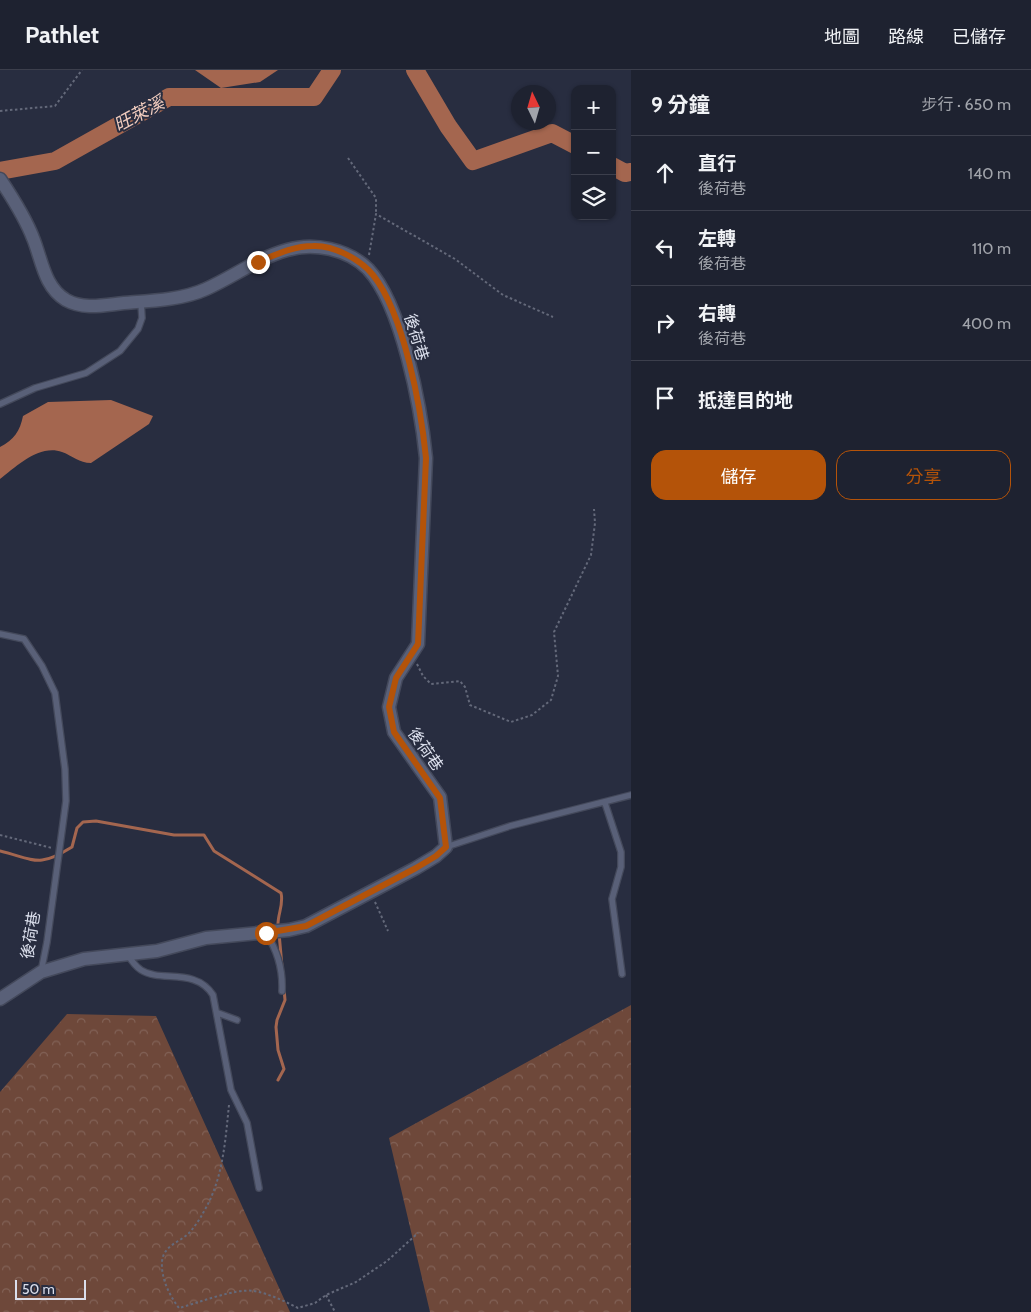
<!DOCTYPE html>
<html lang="zh-TW">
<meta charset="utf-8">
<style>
body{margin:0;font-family:Cabin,"Noto Sans TC",sans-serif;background:#2b2f3c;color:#f1f3f6}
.controls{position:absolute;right:15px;top:15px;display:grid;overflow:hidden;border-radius:10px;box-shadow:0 1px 4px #0004}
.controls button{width:45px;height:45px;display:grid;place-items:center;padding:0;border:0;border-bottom:1px solid #3c3f4c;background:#1e2230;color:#f1f3f6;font:25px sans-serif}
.compass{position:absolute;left:511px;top:15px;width:45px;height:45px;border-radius:50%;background:#1e2230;box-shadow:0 1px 4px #0004;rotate:355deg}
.scale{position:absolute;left:15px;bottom:12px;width:71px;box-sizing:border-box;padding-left:5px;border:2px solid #dadeeb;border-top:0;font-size:14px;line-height:18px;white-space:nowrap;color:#dadeeb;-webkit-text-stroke:4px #282d40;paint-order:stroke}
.stop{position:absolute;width:15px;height:15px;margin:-11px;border:4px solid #b45309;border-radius:50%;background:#fff}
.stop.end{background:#b45309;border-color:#fff;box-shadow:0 1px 5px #0008}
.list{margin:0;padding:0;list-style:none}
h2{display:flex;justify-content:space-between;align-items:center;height:65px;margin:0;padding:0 20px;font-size:21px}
h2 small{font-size:16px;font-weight:400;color:#a1a4ab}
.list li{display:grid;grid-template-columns:32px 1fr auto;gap:15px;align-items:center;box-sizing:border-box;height:75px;padding:0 20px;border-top:1px solid #3c3f4c}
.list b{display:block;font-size:19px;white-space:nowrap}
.list p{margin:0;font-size:16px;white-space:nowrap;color:#a1a4ab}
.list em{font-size:16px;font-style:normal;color:#a1a4ab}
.actions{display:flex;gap:10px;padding:15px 20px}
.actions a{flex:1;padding:11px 0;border:1px solid #b45309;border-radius:15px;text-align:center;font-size:18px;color:#b45309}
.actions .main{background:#b45309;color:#fff}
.icon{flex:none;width:28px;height:28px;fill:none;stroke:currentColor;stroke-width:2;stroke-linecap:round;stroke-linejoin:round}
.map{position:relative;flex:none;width:631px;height:1242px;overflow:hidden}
header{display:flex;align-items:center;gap:30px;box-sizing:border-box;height:70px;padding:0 25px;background:#1e2230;border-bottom:1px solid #3c3f4c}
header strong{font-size:24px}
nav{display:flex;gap:28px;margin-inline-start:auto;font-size:18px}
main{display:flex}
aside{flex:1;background:#1e2230}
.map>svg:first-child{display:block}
</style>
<header>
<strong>Pathlet</strong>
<nav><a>地圖</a><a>路線</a><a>已儲存</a></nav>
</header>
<main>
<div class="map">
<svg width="631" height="1242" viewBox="0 0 631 1242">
<defs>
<pattern id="forest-crowns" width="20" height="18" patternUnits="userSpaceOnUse" patternTransform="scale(1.25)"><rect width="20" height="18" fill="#6e483a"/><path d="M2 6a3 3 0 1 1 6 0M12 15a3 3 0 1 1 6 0" fill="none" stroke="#826257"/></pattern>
</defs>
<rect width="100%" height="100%" fill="#282d40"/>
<path fill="url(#forest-crowns)" d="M631,935v307h-201l-41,-174z
M67,944l89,2 134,296h-290v-220z"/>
<path fill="#a4664f" d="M195,0h83l-18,12 -39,6z
M111,330l42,16 -4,8 -58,39c-12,0 -18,-7 -29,-11 -23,-8 -46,15 -62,27v-32c14,-7 20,-16 23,-31l25,-14z"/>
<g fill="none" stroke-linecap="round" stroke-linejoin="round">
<path stroke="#a4664f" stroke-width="3" d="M0,781c36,9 38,17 72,-4l5,-19 6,-6 13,-1 78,14h30l10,16 67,42c3,12 -4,22 -3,34
M278,1010l6,-11 -6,-19 -2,-23 1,-7 8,-20 -6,-67"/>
<path stroke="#a4664f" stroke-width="18" d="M415,0l33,56 25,35 79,-28 23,12
M612,96l13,7 6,-1
M0,101l55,-10 114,-64h145l18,-27"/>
<g stroke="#44495b" stroke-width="8">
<path id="service" d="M0,334l35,-16 51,-15 34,-22 18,-22 4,-11 -1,-16
M0,564l24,5 18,27 13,27 10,76 1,32 -19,141 -6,30
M605,733l16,49v15l-9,32 10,75
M446,777l64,-21 121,-31
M266,863c11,17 17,37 16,58
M128,885c3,5 7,11 13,15 20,13 54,-3 72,25l18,95 16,33 12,65
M218,943l19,7"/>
</g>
<g stroke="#44495b" stroke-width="15">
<path id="tertiary" d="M0,109c12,18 25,38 33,59 9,22 11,49 33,62 18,10 38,5 58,3 26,-2 58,-3 82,-14 27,-12 52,-31 81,-39 27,-8 61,-1 81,19 34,36 53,139 58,189l-8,186 -22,34 -7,29 5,25 46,65 6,50 -10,9 -20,12 -110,58 -17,4 -83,8 -49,13 -73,8 -43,13 -41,27"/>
</g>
<path stroke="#64697a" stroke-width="2" stroke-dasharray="2.5 2.5" stroke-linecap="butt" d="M0,41l55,-5 27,-36
M348,88l28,40v16
M369,185l7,-41 79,45 48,36 50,22
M417,594l6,12 8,8 29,-3 5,6 5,18 41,17 21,-7 19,-15 7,-24 -4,-44 37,-77 4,-32 -1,-14
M0,765l52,13
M375,832l13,29
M229,1035c-4,38 -6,75 -26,108 -3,6 -8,13 -13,19 -9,10 -27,13 -28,30 -1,16 7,33 17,46 19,-5 56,-20 75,-17 16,3 30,10 44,17l17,-5 11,-8 30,-13 31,-21 31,-28
M326,1225l9,17"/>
<use href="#service" stroke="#596078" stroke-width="5.5"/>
<use href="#tertiary" stroke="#596078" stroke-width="12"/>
</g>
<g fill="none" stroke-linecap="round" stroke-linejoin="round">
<path stroke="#b45309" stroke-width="6" d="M258,192c17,-7 35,-16 55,-16 20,-1 47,13 60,29 31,39 48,133 53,183l-8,186 -22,34 -7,29 5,25 46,66 6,49 -10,9 -20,12 -110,58 -40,7"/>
</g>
<g text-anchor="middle" stroke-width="4" stroke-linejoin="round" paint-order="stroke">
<g font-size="16" fill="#dadeeb" stroke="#282d40">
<text transform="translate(417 267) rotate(73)" y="6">後荷巷</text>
<text transform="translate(426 679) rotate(55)" y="6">後荷巷</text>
<text transform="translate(30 865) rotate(-81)" y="6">後荷巷</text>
</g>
<g font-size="18" font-style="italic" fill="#f2cdbf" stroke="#282d40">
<text transform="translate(139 44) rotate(-28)" y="6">旺萊溪</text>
</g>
</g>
</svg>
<div class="controls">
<button>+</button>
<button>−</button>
<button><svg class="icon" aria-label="layers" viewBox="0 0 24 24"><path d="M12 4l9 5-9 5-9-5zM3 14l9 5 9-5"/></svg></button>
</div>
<svg class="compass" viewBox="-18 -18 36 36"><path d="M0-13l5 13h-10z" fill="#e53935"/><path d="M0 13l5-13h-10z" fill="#a1a4ab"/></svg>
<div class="scale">50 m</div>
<div class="stop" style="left:266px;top:863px"></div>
<div class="stop end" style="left:258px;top:192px"></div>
</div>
<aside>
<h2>9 分鐘<small>步行 · 650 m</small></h2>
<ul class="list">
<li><svg class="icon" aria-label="ahead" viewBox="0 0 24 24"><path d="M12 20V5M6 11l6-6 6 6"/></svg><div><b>直行</b><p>後荷巷</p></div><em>140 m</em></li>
<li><svg class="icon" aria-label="left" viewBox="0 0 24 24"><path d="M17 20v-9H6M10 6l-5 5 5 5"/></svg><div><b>左轉</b><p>後荷巷</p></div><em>110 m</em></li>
<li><svg class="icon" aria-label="right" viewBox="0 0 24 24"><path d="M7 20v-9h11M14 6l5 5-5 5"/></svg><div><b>右轉</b><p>後荷巷</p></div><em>400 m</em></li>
<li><svg class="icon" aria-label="arrive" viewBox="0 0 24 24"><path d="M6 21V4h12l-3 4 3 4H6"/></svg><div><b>抵達目的地</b></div></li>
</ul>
<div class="actions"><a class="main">儲存</a><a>分享</a></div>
</aside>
</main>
